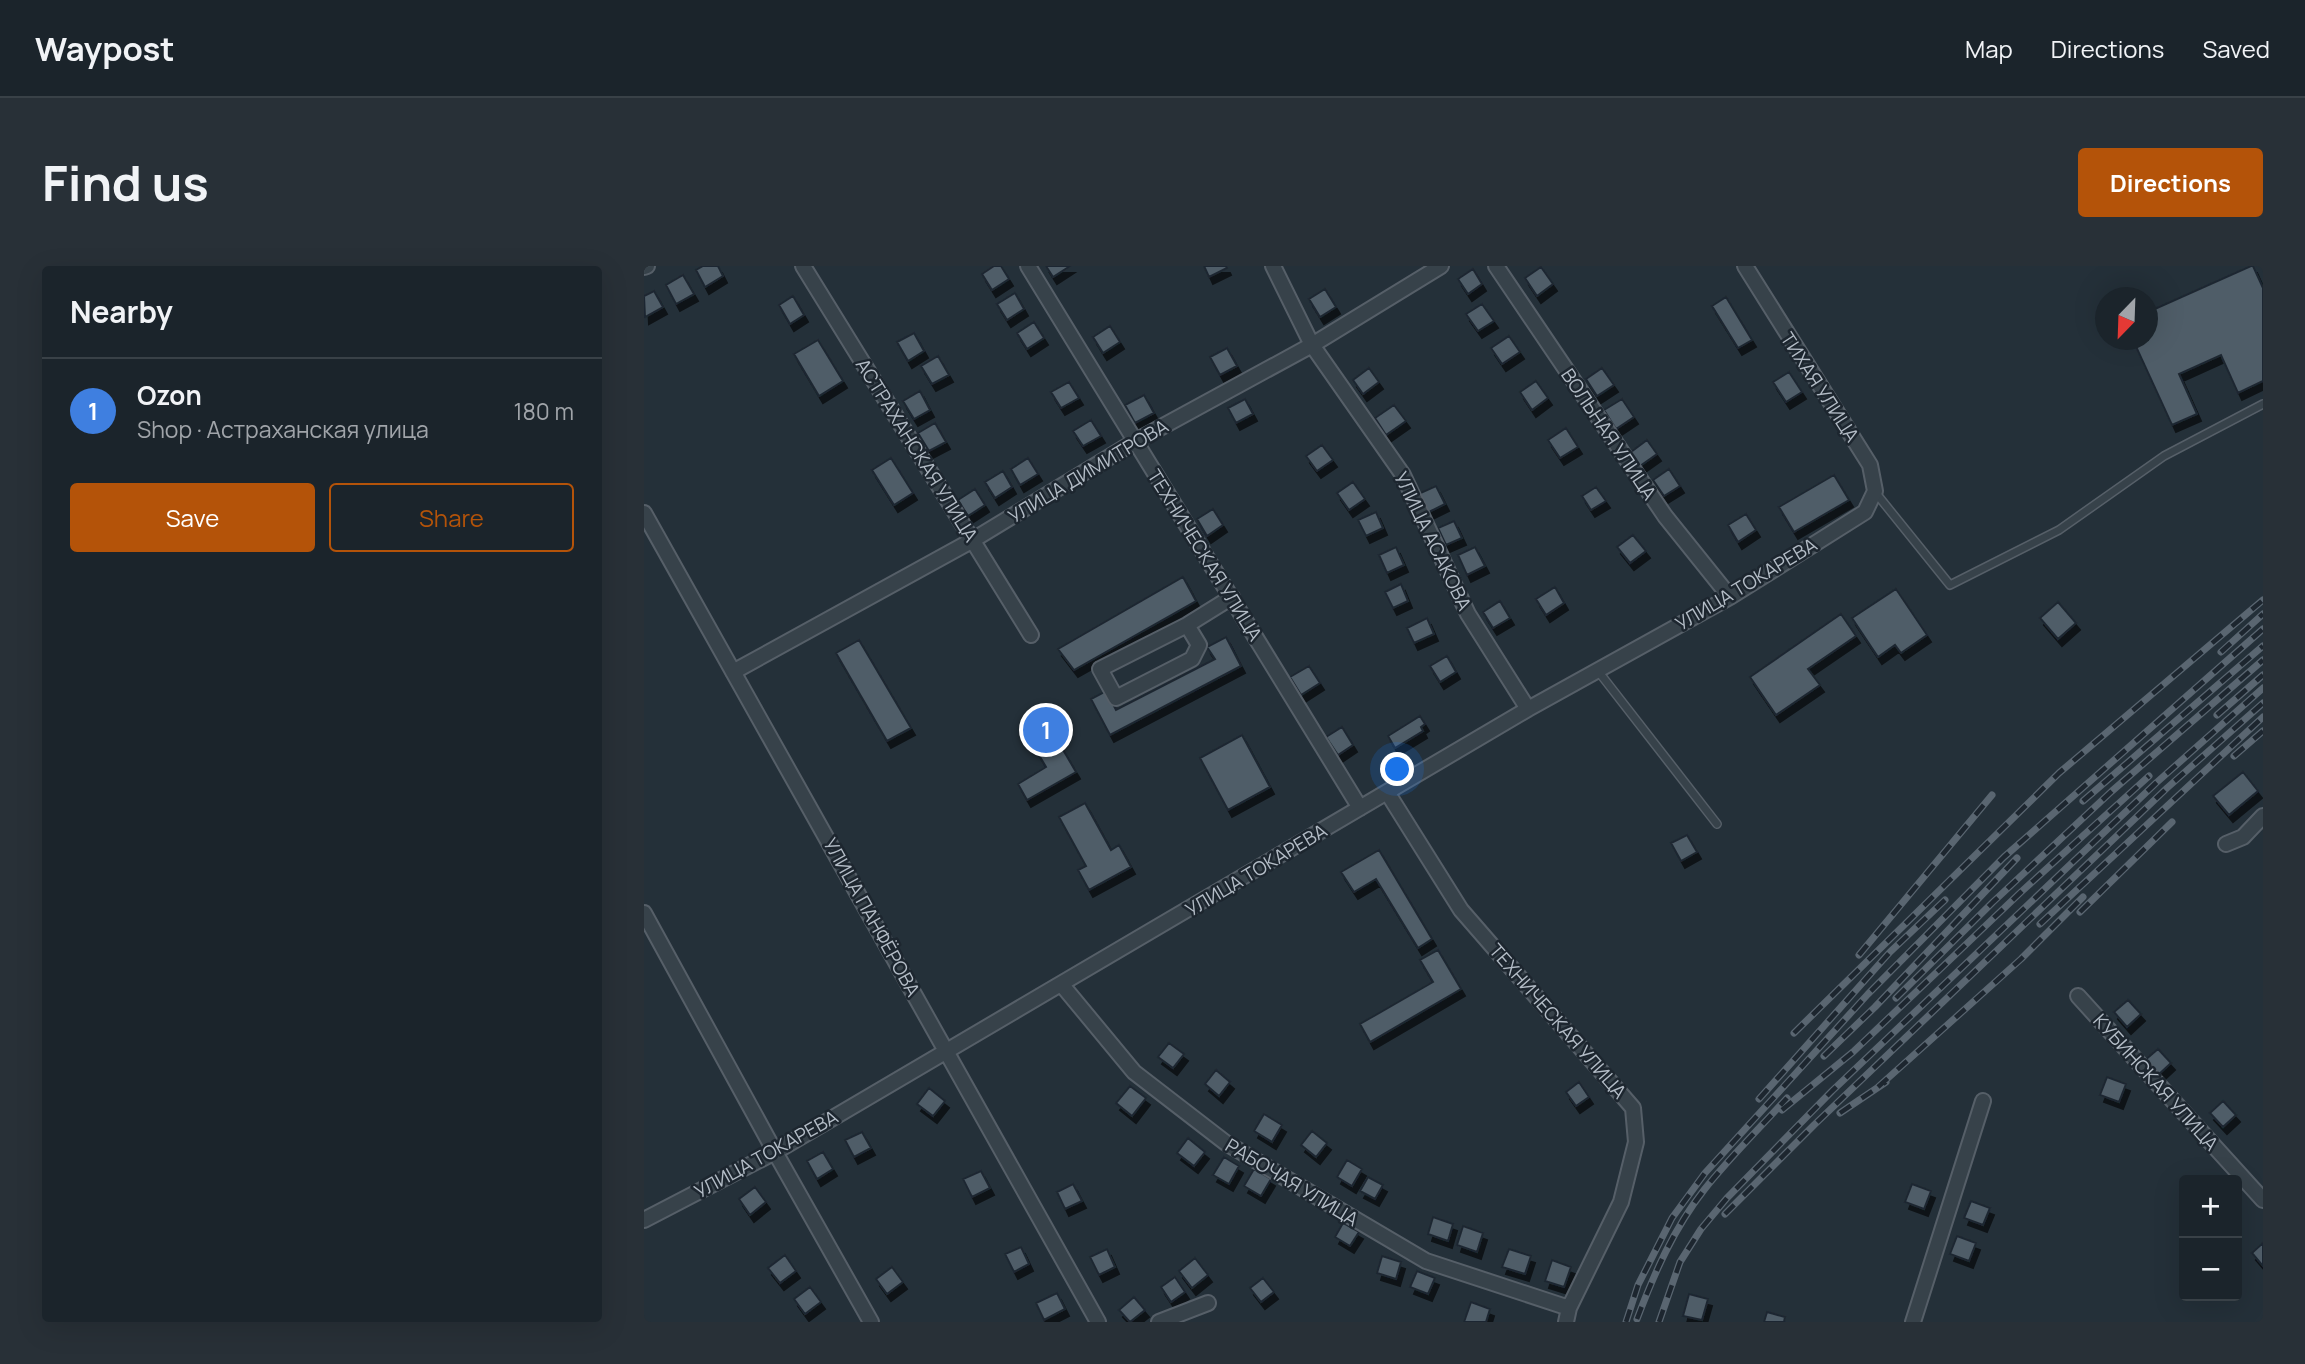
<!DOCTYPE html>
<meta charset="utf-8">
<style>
body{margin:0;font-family:Manrope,sans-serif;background:#283037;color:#f1f3f6}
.controls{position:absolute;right:21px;bottom:21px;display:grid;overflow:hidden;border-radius:7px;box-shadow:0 7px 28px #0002}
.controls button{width:63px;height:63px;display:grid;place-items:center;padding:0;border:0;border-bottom:2px solid #394147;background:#1b242b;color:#f1f3f6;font:35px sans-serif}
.compass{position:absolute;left:1451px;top:21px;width:63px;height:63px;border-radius:50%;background:#1b242b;box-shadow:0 7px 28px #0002;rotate:203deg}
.you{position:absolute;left:754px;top:504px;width:24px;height:24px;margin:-18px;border:5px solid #fff;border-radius:50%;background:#1a73e8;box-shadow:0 0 0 10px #1a73e833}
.badge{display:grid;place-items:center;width:46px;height:46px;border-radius:50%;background:#b45309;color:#fff;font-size:23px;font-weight:700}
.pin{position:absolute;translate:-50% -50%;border:4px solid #fff;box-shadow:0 2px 7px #0006}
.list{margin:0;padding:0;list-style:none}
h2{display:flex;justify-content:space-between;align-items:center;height:91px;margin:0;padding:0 28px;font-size:30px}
h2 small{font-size:23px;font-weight:400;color:#a0a4a9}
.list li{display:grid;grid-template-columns:46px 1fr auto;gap:21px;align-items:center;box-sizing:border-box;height:105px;padding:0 28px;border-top:2px solid #394147}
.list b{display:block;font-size:26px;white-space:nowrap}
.list p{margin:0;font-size:23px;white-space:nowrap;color:#a0a4a9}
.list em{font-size:23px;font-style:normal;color:#a0a4a9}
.actions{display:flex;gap:14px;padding:21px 28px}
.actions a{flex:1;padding:16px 0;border:2px solid #b45309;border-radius:7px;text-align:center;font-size:24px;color:#b45309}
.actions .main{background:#b45309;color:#fff}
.map{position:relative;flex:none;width:1619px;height:1056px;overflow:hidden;border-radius:7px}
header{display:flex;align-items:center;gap:42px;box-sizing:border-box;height:98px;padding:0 35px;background:#1b242b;border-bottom:2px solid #394147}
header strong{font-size:33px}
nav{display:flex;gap:38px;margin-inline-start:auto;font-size:24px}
.intro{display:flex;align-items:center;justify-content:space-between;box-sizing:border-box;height:168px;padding:0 42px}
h1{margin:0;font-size:49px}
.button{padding:18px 32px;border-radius:7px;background:#b45309;color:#fff;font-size:24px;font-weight:700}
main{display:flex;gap:42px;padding:0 42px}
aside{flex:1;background:#1b242b;border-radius:7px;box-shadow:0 7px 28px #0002}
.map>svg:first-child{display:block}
</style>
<header>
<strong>Waypost</strong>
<nav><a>Map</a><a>Directions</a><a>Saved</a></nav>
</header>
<div class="intro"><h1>Find us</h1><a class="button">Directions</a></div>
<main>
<aside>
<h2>Nearby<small></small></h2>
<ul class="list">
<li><span class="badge" style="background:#3f7fe0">1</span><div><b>Ozon</b><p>Shop · Астраханская улица</p></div><em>180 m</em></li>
</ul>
<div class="actions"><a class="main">Save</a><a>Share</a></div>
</aside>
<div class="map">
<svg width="1619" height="1056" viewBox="0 0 1619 1056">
<defs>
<filter id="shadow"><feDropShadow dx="4" dy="7" stdDeviation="0" flood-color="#0009"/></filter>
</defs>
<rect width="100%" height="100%" fill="#243039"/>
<path fill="#4f5d68" stroke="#1f2831" stroke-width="2" filter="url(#shadow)" d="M59,0h15l5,10 -18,11 -9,-17z
M350,0h7l8,13 -17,11 -10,-16z
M402,0h24l-17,11z
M560,0h22l1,2 -18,9z
M1607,0h2l10,22v93l-25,12 -17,-38 -42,19 18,40 -25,11 -39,-85h15v-28z
M897,1l12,17 -16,12 -12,-18z
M829,3l9,15 -14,10 -10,-15z
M39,9l11,19 -18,10 -10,-19z
M681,23l11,18 -16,10 -11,-18z
M10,25l9,16 -18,10 -1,-21z
M371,27l9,16 -17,11 -10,-16z
M149,30l11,19 -14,9 -11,-19z
M1082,31l26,43 -14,8 -26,-42z
M838,38l12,17 -16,10 -12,-17z
M390,56l10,16 -17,11 -10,-16z
M466,60l10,16 -17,11 -10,-16z
M270,67l10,18 -16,10 -11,-19z
M865,70l11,16 -18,12 -11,-16z
M174,74l25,41 -24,15 -25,-42z
M583,82l10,18 -17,9 -10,-18z
M294,90l11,19 -17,9 -11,-18z
M725,102l10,14 -16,12 -10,-14z
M958,102l12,17 -17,11 -11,-17z
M1145,106l13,20 -16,10 -13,-20z
M892,115l12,17 -16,12 -12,-18z
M425,116l10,16 -18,10 -10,-16z
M276,125l10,19 -16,9 -11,-18z
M500,129l10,18 -19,10 -10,-18z
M601,133l8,15 -17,9 -8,-15z
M978,133l12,18 -18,12 -12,-19z
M750,139l12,16 -20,14 -11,-17z
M447,154l10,16 -18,10 -10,-15z
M291,157l11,19 -17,9 -11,-18z
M922,162l12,19 -18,11 -12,-18z
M1003,174l10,14 -17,12 -9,-14z
M678,179l11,15 -16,11 -11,-15z
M247,192l22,35 -19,12 -22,-35z
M384,192l10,16 -18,11 -9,-16z
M1025,203l11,17 -16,10 -11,-16z
M359,205l9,16 -17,11 -10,-16z
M1190,209l15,25 -55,32 -15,-25z
M709,216l12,17 -16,11 -12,-17z
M792,220l9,18 -20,10 -9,-19z
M952,221l10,14 -15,9 -9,-14z
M331,223l10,16 -17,11 -10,-16z
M569,243l10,16 -16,11 -10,-17z
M732,246l7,16 -17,8 -8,-16z
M1102,248l10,16 -18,12 -10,-17z
M810,255l8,17 -16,7 -8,-17z
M989,269l13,16 -16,12 -13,-16z
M752,281l8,18 -17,8 -8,-18z
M831,281l10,19 -18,9 -9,-20z
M539,311l13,24 -122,69 -16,-21z
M757,318l7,17 -15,7 -8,-16z
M911,321l9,16 -18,12 -10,-16z
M1252,323l31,46 -26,18 -6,-8 -17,12 -26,-39z
M856,335l10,17 -17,10 -10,-16z
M1414,336l18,21 -18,16 -18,-21z
M1197,348l15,22 -48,33 12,16 -44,30 -26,-38z
M783,352l7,16 -20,9 -7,-15z
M582,371l15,29 -131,69 -19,-36 15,-8 10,19 99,-51 -8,-12z
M215,374l52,88 -24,13 -51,-88z
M803,390l9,16 -16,10 -10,-16z
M665,400l11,17 -19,12 -11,-18z
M776,450l5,8 -4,3 2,4 -28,17 -7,-12z
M401,453l31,53 -49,28 -9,-16 28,-17 -21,-36z
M698,461l11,18 -15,10 -12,-18z
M598,469l28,52 -42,23 -28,-52z
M1599,506l15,19 -29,24 -16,-19z
M441,537l26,47 8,-5 12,22 -42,23 -11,-20 8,-4 -27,-49z
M1043,569l10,17 -16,9 -10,-18z
M735,584l53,89 -14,9 -42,-69 -22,13 -13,-20z
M794,684l23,39 -91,53 -10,-18 73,-42 -13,-22z
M1484,734l13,14 -14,13 -13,-15z
M525,777l15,11 -11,14 -15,-11z
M1514,783l13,14 -14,13 -13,-15z
M572,804l14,12 -11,14 -14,-12z
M1463,811l19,7 -7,18 -19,-7z
M935,816l10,15 -13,9 -10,-14z
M486,820l16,12 -14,18 -16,-13z
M285,822l16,13 -12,15 -16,-12z
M1579,835l13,14 -13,12 -13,-14z
M620,848l18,11 -10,17 -18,-11z
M668,865l15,12 -11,14 -15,-12z
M218,866l9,16 -17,9 -9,-17z
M544,872l17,14 -11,14 -17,-13z
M179,886l10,17 -16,10 -10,-18z
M580,891l15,9 -10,18 -16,-9z
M703,894l15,9 -10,17 -15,-9z
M610,903l17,10 -10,17 -17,-10z
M337,905l9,17 -18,9 -9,-18z
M724,911l15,8 -8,14 -15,-8z
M429,918l9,17 -17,8 -8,-17z
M1268,918l19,7 -7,18 -19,-7z
M111,921l11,15 -16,13 -11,-16z
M1327,935l19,7 -7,17 -19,-7z
M789,951l20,7 -5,17 -20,-7z
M699,957l16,9 -9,14 -15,-9z
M819,960l20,7 -6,19 -20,-7z
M1313,970l19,7 -7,18 -19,-7z
M1619,977v23l-11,-13z
M377,981l8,17 -15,8 -9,-18z
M463,983l8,18 -16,8 -9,-18z
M865,983l22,7 -6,18 -23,-7z
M141,989l11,16 -16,12 -12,-15z
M738,990l19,6 -5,17 -19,-6z
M551,992l13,17 -16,13 -13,-17z
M908,994l19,7 -7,20 -19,-6z
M248,1001l11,15 -16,12 -11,-15z
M773,1005l18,7 -7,16 -18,-7z
M531,1011l10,15 -14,10 -10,-15z
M619,1012l11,14 -13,10 -11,-14z
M166,1021l11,15 -16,12 -11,-15z
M413,1027l8,16 -21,11 -8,-17z
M1045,1028l19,5 -6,21 -19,-4z
M490,1031l11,13 -15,12 -11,-12z
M827,1036l19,7 -4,13h-22z
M1123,1046l18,5 -1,5h-20z"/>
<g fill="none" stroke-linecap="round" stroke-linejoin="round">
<g stroke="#565f68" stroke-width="10">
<path id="lane" d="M1231,226l75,93 109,-55 105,-74 99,-52
M954,405l119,153"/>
</g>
<g stroke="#565f68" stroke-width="18">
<path id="street" d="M159,0l228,369
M384,0l332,542
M629,0l39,79 91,130 65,139 60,95
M852,0l169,250 65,81
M0,1l3,-1
M0,247l454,809
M543,359l12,20 -7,14 -76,39 -16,-29 87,-44 45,-28
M89,406l240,-132 161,-98 178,-97 129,-79
M743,526l74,118 172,198 3,34 -15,60 -52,106 -3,14
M1582,578l17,-7 20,-21
M0,647l131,239 96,170
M418,719l72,87 92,71 200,118 143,47
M1434,730l185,204
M0,954l131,-68 753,-443 202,-112 135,-85 10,-21 -5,-26 -125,-199
M515,1056l49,-19
M1269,1056l70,-221"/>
</g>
<use href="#lane" stroke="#37424a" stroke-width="7"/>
<use href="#street" stroke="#37424a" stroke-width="14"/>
<g stroke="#5a6671" stroke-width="7">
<path id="rail" d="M1577,386l42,-38
M1573,449l46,-40
M1590,490l29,-25
M1439,535l180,-155
M1436,646l92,-90
M1396,658l223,-207
M1215,689l133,-160
M1252,732l97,-96 119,-111 151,-131
M1150,767l265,-260 204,-173
M1180,790l51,-49 142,-149
M1234,821l143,-128 62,-62
M1115,833l131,-147 55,-52
M1138,844l71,-58 168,-160 128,-116
M1196,847l46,-31
M1081,948l89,-89 353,-337 96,-85
M993,1053c17,-45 37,-91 67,-129 25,-32 55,-61 83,-92
M982,1056l12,-37 34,-67 33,-45 163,-179 136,-137 259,-228
M1015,1056l21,-60 21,-33 26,-31 105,-107 324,-308 107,-95"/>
</g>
<use href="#rail" stroke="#1d262f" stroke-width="4.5" stroke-dasharray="13" stroke-linecap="butt"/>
</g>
<g text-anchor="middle" stroke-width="5" stroke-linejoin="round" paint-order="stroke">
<g font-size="19" fill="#b3bcc6" stroke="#1d262f">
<text transform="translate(1176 121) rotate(57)" y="7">ТИХАЯ УЛИЦА</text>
<text transform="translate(965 168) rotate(56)" y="7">ВОЛЬНАЯ УЛИЦА</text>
<text transform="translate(273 184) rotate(58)" y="7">АСТРАХАНСКАЯ УЛИЦА</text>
<text transform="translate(444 205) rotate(-31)" y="7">УЛИЦА ДИМИТРОВА</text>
<text transform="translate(789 275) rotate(64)" y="7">УЛИЦА АСАКОВА</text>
<text transform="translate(561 289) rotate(58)" y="7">ТЕХНИЧЕСКАЯ УЛИЦА</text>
<text transform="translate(1102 318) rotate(-31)" y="7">УЛИЦА ТОКАРЕВА</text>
<text transform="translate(612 604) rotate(-31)" y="7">УЛИЦА ТОКАРЕВА</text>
<text transform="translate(228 651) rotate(61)" y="7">УЛИЦА ПАНФЁРОВА</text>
<text transform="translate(914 755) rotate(49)" y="7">ТЕХНИЧЕСКАЯ УЛИЦА</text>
<text transform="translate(1512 816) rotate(48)" y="7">КУБИНСКАЯ УЛИЦА</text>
<text transform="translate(122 888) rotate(-29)" y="7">УЛИЦА ТОКАРЕВА</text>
<text transform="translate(648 916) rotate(31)" y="7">РАБОЧАЯ УЛИЦА</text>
</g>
</g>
</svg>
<div class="controls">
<button>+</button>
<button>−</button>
</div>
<svg class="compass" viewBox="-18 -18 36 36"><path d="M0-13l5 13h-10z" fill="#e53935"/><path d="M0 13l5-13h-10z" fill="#a0a4a9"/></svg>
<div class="you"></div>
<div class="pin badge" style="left:402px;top:464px;background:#3f7fe0">1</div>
</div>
</main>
